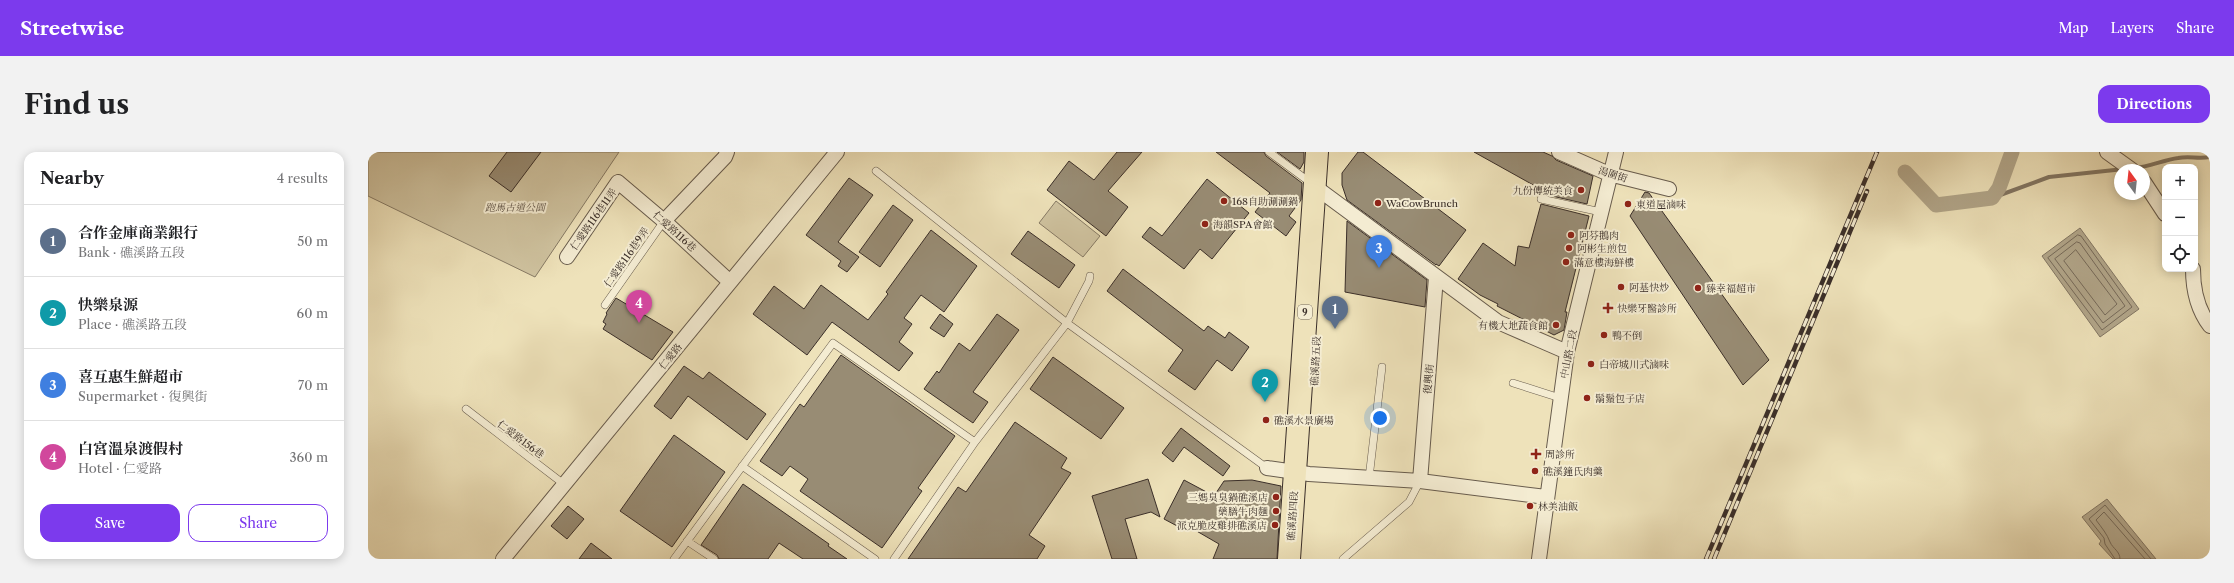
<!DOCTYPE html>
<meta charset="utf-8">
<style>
body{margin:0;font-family:"Libre Caslon Text","Noto Serif TC",serif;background:#f2f2f2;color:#202124}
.controls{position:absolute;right:12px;top:12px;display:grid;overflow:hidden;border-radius:8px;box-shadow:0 2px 10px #0003}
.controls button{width:36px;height:36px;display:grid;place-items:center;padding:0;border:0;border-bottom:1px solid #e0e0e0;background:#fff;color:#202124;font:20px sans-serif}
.compass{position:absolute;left:1746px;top:12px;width:36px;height:36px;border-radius:50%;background:#fff;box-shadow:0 2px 10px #0003;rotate:345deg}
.you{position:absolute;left:1012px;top:266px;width:14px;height:14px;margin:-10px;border:3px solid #fff;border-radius:50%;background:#1a73e8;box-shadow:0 0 0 6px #1a73e833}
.badge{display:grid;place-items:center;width:26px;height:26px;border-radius:50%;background:#7c3aed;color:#fff;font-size:13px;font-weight:700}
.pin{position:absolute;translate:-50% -33px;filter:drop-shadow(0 1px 2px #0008)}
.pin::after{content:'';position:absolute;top:21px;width:14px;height:12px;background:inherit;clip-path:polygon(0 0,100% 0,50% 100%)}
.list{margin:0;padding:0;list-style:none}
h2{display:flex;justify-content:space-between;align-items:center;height:52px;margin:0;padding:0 16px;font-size:17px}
h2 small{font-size:13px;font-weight:400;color:#757577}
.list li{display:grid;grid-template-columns:26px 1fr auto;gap:12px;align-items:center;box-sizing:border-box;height:72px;padding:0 16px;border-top:1px solid #e0e0e0}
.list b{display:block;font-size:15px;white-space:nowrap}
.list p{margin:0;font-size:13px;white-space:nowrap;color:#757577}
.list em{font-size:13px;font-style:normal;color:#757577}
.actions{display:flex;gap:8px;padding:12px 16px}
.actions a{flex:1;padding:9px 0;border:1px solid #7c3aed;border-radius:12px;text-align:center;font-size:14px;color:#7c3aed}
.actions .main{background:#7c3aed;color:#fff}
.icon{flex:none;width:22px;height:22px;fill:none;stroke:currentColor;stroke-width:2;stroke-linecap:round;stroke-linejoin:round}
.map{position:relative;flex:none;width:1842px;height:407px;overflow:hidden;border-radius:12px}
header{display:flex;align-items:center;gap:24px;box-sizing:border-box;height:56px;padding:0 20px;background:#7c3aed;color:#fff}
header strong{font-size:19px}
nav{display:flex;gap:22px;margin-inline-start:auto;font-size:14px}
.intro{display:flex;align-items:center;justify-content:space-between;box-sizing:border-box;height:96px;padding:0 24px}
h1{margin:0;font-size:28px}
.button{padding:10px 18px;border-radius:12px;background:#7c3aed;color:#fff;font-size:14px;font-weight:700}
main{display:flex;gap:24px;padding:0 24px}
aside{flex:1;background:#fff;border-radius:12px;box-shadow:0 2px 10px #0003}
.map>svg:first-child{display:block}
</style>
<header>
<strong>Streetwise</strong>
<nav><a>Map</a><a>Layers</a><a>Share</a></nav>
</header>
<div class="intro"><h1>Find us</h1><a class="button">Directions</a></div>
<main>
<aside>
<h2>Nearby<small>4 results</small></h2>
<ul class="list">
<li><span class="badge" style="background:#5c6f8a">1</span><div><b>合作金庫商業銀行</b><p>Bank · 礁溪路五段</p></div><em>50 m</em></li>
<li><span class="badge" style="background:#0f9aa8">2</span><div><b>快樂泉源</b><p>Place · 礁溪路五段</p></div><em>60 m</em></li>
<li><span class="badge" style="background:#3f7fe0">3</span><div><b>喜互惠生鮮超市</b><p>Supermarket · 復興街</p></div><em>70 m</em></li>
<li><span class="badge" style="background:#d1479c">4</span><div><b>白宮溫泉渡假村</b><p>Hotel · 仁愛路</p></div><em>360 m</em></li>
</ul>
<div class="actions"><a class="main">Save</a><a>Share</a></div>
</aside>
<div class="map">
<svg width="1842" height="407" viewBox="0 0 1842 407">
<rect width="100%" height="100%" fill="#eee2ba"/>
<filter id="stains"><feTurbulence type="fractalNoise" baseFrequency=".005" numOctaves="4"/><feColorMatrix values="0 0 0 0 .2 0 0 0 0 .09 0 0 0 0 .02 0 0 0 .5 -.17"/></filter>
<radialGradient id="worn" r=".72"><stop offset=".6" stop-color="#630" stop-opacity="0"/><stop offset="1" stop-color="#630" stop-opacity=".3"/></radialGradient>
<path fill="#d0c4a1" stroke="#867a65" d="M0,0h251l-84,125 -167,-81z
M688,49l44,35 -17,21 -44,-34z"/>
<path fill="#b1a589" stroke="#827663" d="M1712,76l59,81 -39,28 -58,-81z
M1739,347l49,60h-43l-14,-15 2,-3 -19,-24z"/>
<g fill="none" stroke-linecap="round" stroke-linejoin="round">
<path stroke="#766a59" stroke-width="1" d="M1710,83l3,1 51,71 -30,23 -54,-72z
M1709,90l3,1 45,63 -22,17 -48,-64z
M1708,98l41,54 -12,11 -41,-54z
M1747,407l-10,-15 -1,-6 -15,-19 16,-14 46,54
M1752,407c0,-8 -7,-10 -10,-17 -3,-8 -8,-14 -14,-22l8,-8 41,47"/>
<path stroke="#827663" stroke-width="4" d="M1766,16c16,-1 29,-8 44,-10 11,-2 21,1 32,-1
M1624,46l57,-21 75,-8"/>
<path stroke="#b1a589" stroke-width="15" d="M1537,20l31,33 56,-7 7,-10 13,-36"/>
</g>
<path fill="#988c74" stroke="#3b2f29" d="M139,0h34l-30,40 -22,-16z
M749,0h25l-34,39 20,16 -22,29 -59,-46 22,-29 25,19z
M848,0h48l2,4 36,27 -1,17 -12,16 7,6 -10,14 -31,-24 15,-19z
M909,0h27v10l-4,7z
M990,0h5l103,78 -27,36 -3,-2v1l-89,-65 -5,-15v-12z
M1106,0h69l9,4 4,4 37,16 -6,28 -44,-10 1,-3z
M481,26l24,17 -35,47 21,15 -12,15 -9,-6 3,-5 -35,-26z
M839,27l42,34 -37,46 -12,-10 -16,20 -42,-32 8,-10 12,9z
M1277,40l4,1 120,167 -26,25 -113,-169z
M1173,52l48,12 -24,96h2l-3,18 -10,5 -57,-29 1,-2 -18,-9 -22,-16 25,-36 32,23 3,-20 11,2z
M525,53l20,15 -33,47 -21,-15z
M979,69l80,59 -2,27 -80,-15z
M563,78l46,36 -33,46 -23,-17 -17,23 8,6 -13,18 14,11 -14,18 -67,-49 -25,33 -54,-41 21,-28 30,23 17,-24 47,35 20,-26 -2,-2z
M660,79l47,34 -16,23 -48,-34z
M755,117l81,62 4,-5 17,12 4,-6 20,15 -17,24 -15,-11 -22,30 -27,-19 15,-21 -76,-59z
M248,146l57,34 -21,28 -49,-31 3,-5 -3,-2 4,-8 -1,-1z
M572,162l13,10 -9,13 -14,-9z
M629,162l22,16 -46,62 15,10 -15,21 -49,-34 13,-18 2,2 20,-30 11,8z
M473,203l114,81 -37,52 4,3 -40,57 -82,-57 8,-12 -18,-13 -8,10 -22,-15 40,-57 4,3z
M685,205l71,51 -23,31 -71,-50z
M316,214l19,13 6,-7 57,42 -19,26 -59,-44 -17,23 -17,-13z
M647,270l52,36 -6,10 10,5 -42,62 16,11 -8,13h-129l50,-72 8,5z
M813,276l49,38 -7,10 -39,-29 -11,15 -11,-9z
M306,283l51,37 -53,75 -52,-36z
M780,327l12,38 -9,-5 -26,7 12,40h-25l-20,-63z
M816,328l30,16 10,-15 28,-1 29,6 -4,73h-64l6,-15 -38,-22 -2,5 -15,-8z
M375,332l86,60 -1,2 19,13h-44l-24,-16 -11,16h-49l-2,-4 -16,-10z
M200,354l16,13 -17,20 -16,-13z
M223,391l21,16h-33z"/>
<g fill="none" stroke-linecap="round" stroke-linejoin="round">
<g stroke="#685c4d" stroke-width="8">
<path id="service" d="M901,0l42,31
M508,19l191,152 200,145
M1173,47l60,13
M237,153l59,-84
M1145,231l47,15
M98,257l99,76
M374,314l133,93
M1001,326l13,-111
M319,389l27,18
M306,407l159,-216 142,99
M526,407l81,-117 92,-119 22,-42 1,-5
M975,407l66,-57 11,-21"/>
</g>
<g stroke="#685c4d" stroke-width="16">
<path id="minor" d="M1191,0l50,22 60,15
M1739,0l25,18
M1776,30l21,32
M946,34l184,136 69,30
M296,69l61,-64 2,-5
M199,105l51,-75 46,39 66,61
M1825,117c0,21 4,40 17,57
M899,316l42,6 111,7 126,16
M1052,329l16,-204
M135,407l334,-407
M1171,407l28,-207 49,-200"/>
</g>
<g stroke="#3b2f29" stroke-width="24">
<path id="primary" d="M921,407l28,-407"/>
</g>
<use href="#service" stroke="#f4ecd2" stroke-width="7"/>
<use href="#minor" stroke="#f4ecd2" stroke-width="14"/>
<use href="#primary" stroke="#eee2ba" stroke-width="22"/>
<g stroke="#3b2f29" stroke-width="4.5">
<path id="rail" d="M1338,407l171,-407
M1346,407l153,-368"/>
</g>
<use href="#rail" stroke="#f4ecd2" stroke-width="3" stroke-dasharray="9" stroke-linecap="butt"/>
</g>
<g fill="#8f2418" stroke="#f4ecd2" stroke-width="1.5">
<circle cx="1213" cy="38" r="4"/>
<circle cx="856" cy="49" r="4"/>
<circle cx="1010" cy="51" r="4"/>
<circle cx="1260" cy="52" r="4"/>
<circle cx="837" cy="72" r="4"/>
<circle cx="1203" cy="83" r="4"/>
<circle cx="1201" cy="96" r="4"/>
<circle cx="1198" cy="110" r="4"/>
<circle cx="1253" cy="135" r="4"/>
<circle cx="1330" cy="136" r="4"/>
<path d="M1238 150h4v4h4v4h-4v4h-4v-4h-4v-4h4z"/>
<circle cx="1188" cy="173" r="4"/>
<circle cx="1236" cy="183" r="4"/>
<circle cx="1223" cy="212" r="4"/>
<circle cx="1219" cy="246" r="4"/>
<circle cx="898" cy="268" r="4"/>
<path d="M1166 296h4v4h4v4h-4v4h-4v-4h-4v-4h4z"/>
<circle cx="1167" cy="319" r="4"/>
<circle cx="908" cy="345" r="4"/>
<circle cx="1162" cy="354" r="4"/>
<circle cx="908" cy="359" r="4"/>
<circle cx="907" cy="373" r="4"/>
</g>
<g text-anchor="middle" stroke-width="4" stroke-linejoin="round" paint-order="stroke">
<rect fill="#f4ecd2" stroke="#72685c" stroke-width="1" x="930" y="153" width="14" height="14" rx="3"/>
<g font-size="9" font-weight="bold" fill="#3b2f29">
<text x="937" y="163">9</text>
</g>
<g font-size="10" fill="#3b2f29" stroke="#f4ecd2">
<text transform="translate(1245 22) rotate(18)" y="4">湯圍街</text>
<text transform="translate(225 67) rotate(-55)" y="4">仁愛路116巷11弄</text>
<text transform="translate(307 79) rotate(42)" y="4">仁愛路116巷</text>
<text transform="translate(258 105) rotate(-55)" y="4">仁愛路116巷9弄</text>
<text transform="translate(1200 202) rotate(-79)" y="4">中山路二段</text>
<text transform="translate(302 204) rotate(-51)" y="4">仁愛路</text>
<text transform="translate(947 209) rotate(-87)" y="4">礁溪路五段</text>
<text transform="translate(1060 227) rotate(-85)" y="4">復興街</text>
<text transform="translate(153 287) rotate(37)" y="4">仁愛路156巷</text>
<text transform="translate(924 364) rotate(-86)" y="4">礁溪路四段</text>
</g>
<g font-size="10" fill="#3b2f29" stroke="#f4ecd2" text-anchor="start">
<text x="1205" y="42" text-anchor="end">九份傳統美食</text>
<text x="864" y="53">168自助涮涮鍋</text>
<text x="1018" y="55">WaCowBrunch</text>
<text x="1268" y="56">東道屋滷味</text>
<text x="845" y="76">海韻SPA會館</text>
<text x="1211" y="87">阿芬鵝肉</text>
<text x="1209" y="100">阿彬生煎包</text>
<text x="1206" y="114">滿意樓海鮮樓</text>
<text x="1261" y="139">阿基快炒</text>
<text x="1338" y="140">臻幸福超市</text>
<text x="1249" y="160">快樂牙醫診所</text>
<text x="1180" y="177" text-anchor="end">有機大地蔬食館</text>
<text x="1244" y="187">鴨不倒</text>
<text x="1231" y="216">白帝城川式滷味</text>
<text x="1227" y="250">鬍鬚包子店</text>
<text x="906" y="272">礁溪水景廣場</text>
<text x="1177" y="306">周診所</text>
<text x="1175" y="323">礁溪鐘氏肉羹</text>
<text x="900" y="349" text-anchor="end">三媽臭臭鍋礁溪店</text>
<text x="1170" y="358">林美油飯</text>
<text x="900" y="363" text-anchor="end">藥膳牛肉麵</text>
<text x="899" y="377" text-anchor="end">派克脆皮雞排礁溪店</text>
</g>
<g font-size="10" font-style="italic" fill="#594d41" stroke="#f4ecd2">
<text x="147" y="59">跑馬古道公園</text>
</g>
</g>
<rect width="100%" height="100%" filter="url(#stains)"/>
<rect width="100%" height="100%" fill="url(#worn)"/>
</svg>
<div class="controls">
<button>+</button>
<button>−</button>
<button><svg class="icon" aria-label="locate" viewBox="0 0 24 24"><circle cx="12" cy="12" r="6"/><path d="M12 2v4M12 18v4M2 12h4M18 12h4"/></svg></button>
</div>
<svg class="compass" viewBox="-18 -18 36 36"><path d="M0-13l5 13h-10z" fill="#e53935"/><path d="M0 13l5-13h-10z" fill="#757577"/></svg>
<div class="you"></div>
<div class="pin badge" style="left:967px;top:177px;background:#5c6f8a">1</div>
<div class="pin badge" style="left:897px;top:250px;background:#0f9aa8">2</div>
<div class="pin badge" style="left:1011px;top:116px;background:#3f7fe0">3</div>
<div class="pin badge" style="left:271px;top:171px;background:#d1479c">4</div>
</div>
</main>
